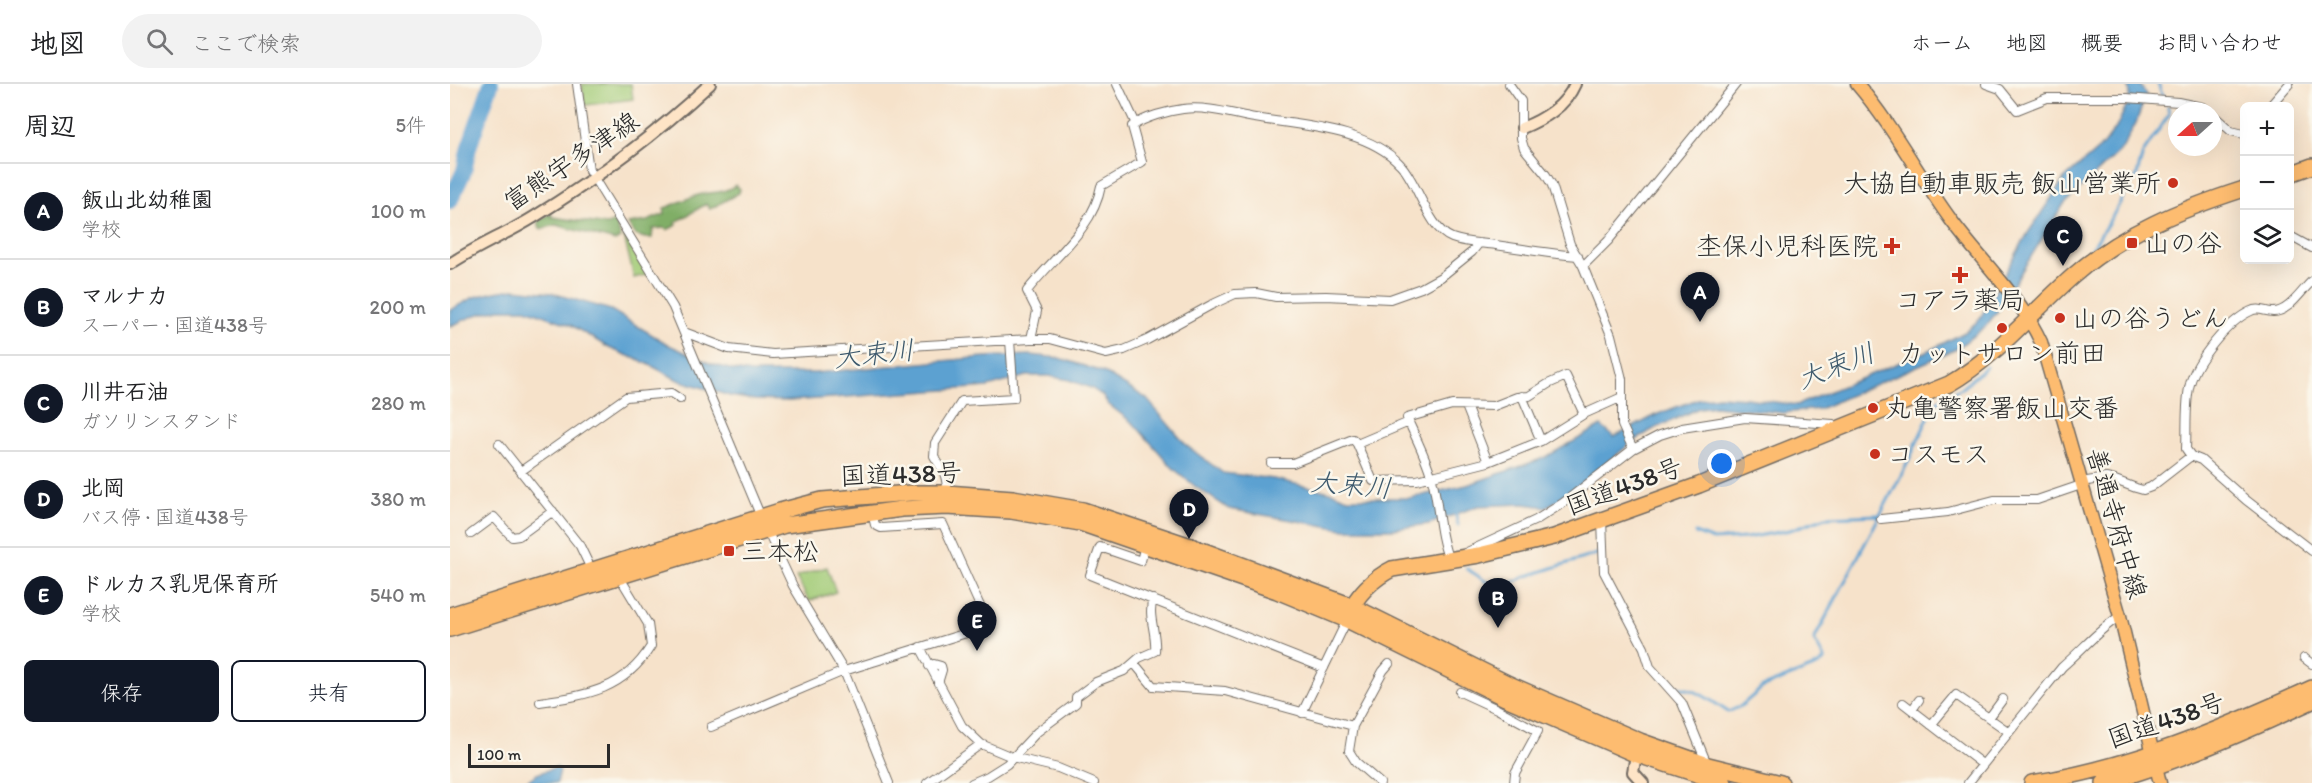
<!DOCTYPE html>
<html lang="ja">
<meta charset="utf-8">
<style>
body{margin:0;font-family:Itim,"Klee One",sans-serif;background:#f2f2f2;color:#202124}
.controls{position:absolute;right:18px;top:18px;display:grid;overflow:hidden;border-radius:9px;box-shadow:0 6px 24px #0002}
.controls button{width:54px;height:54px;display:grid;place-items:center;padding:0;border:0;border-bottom:2px solid #e0e0e0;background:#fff;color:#202124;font:30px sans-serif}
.compass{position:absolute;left:1718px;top:18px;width:54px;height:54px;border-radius:50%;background:#fff;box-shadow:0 6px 24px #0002;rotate:249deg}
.scale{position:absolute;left:18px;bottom:15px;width:142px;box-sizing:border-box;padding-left:6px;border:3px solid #2b2b2b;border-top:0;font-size:16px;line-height:21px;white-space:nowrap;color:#2b2b2b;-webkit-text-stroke:4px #fbf7ec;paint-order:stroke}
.you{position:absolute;left:1272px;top:380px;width:21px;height:21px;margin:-15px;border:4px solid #fff;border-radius:50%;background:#1a73e8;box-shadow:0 0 0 9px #1a73e833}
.badge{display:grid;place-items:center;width:39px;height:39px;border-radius:50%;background:#111827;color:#fff;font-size:20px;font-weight:700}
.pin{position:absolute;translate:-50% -50px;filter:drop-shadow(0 2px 3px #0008)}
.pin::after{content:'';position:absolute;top:32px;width:21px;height:18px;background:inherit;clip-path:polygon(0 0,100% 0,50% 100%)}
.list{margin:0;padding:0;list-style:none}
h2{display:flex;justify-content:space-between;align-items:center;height:78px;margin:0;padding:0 24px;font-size:26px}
h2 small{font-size:20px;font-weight:400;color:#757577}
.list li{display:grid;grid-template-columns:39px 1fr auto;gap:18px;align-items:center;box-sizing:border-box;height:96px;padding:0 24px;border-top:2px solid #e0e0e0}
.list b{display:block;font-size:22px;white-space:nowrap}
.list p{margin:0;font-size:20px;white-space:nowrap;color:#757577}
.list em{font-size:20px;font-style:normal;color:#757577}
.actions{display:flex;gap:12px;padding:18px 24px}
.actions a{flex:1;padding:14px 0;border:2px solid #111827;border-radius:9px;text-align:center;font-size:21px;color:#111827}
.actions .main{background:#111827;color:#fff}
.icon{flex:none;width:33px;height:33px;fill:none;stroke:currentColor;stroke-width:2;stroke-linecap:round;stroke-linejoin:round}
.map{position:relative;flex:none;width:1862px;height:699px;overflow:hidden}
header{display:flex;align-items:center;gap:36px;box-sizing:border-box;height:84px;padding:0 30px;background:#fff;border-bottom:2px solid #e0e0e0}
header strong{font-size:28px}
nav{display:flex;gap:33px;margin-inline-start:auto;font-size:21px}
.search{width:420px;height:54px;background:#f2f2f2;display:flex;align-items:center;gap:15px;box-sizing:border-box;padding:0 21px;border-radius:33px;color:#757577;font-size:22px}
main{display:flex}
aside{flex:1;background:#fff}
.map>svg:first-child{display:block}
</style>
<header>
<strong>地図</strong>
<div class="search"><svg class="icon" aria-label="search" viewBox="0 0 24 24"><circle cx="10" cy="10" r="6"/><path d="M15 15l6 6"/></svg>ここで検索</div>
<nav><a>ホーム</a><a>地図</a><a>概要</a><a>お問い合わせ</a></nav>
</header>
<main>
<aside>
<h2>周辺<small>5件</small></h2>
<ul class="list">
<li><span class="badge">A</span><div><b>飯山北幼稚園</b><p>学校</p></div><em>100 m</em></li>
<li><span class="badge">B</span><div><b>マルナカ</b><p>スーパー · 国道438号</p></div><em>200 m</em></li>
<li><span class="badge">C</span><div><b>川井石油</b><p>ガソリンスタンド</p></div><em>280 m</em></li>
<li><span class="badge">D</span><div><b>北岡</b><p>バス停 · 国道438号</p></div><em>380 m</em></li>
<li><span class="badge">E</span><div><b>ドルカス乳児保育所</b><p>学校</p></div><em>540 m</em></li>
</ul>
<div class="actions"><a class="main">保存</a><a>共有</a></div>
</aside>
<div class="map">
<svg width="1862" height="699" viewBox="0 0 1862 699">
<rect width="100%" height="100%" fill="#fbf7ec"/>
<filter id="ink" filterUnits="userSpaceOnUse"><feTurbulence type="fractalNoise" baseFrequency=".0167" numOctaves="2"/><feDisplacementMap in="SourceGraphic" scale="12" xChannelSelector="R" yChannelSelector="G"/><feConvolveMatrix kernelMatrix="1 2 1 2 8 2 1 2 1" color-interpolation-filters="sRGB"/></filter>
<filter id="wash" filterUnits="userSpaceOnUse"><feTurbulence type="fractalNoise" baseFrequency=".008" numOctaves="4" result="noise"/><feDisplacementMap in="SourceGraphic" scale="24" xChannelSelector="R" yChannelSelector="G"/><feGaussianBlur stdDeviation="1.35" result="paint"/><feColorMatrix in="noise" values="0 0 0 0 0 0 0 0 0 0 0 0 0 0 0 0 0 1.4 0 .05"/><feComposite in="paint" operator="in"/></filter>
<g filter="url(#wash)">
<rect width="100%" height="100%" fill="#f6e2ca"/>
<path fill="#a0ca75" stroke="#667a50" stroke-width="1.5" d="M132,0h49l2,15 -46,6 -3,-1z
M174,152l24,38 -14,4z
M377,483l9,25 -27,9 -13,-24z"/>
<path fill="#80ae66" stroke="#566c48" stroke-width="1.5" d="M286,101l4,4 -1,4 -29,16 -4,-5 -30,18 1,3 -10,5 -3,-2 -11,1 -1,9h-7l-10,-3 -7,-11 19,-3 18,-7 -1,-6c11,-3 21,-9 31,-12 16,-6 24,0 41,-11z
M101,129l1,4 56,8 7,-4 6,17 -6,3 -59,-16 -16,4 -2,-8z"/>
<path fill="#5ba1d1" stroke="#43667e" stroke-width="1.5" d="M1678,0h12l6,11 -10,28 -14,26 -58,55 -61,97 -3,7 -14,18 -30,23 -137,60 -36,4 -68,-7 -16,2 -49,23 -20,13 -66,53 -18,10 -22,-3 -46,2 -49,18 -36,5h-50l-114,-20 -33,-22 -22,-18 -40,-45 -26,-20 -5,-8 -12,-8 -22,-8 -20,-4h-23l-38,11 -199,14 -34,-1 -25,-4 -52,-16 -30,-16 -39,-16 -38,-23 -45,-16h-27l-23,6 -26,11v-16l24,-13 21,-5 19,-3 38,4 59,17 58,35 40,18 24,7 18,3h64l169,-16 47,-2 28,3 44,14 43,26 41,48 36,27 51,6 61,14 13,5h62l57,-13 77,-27 57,-32 13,11 44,-23 40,-15 21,-3 27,2 51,7 135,-56 33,-17 14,-12 49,-87 36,-54 39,-34 13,-17 12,-26 2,-8z
M106,683l4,3 -3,13h-33l13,-9z"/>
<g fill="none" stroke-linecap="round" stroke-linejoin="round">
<path stroke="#5ba1d1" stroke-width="3" d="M1708,0l4,11
M1639,169l26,-41 12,-23 9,-11 7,-25 26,-38 -1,-8
M1005,428l3,13
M1245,449l18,7 33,-2 44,-8 36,-13 53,-2
M1016,484l22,15 19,2 17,-8 76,-24
M1208,587l16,16c20,0 38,14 54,25l13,-6 22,-19 56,-22 6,-5 -11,-20 3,-6 89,-168 29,-63 28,-16 23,-20"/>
<path stroke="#5ba1d1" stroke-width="16" d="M0,117l14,-30 5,-24 22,-63"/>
</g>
</g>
<g filter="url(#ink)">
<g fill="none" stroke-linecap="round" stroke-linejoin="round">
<g stroke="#726b63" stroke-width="10">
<path id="street" d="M127,0l12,86 84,137 88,210
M667,0l19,40
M1059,0l12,17v37l3,10 22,27 6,10 18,59 13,22 28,69 11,44v46l11,24
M1536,0l14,5 17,21 30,-12h80l51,4 24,5 6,4
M1820,22l19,-22
M1763,31l18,16 13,3
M1840,152l22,12
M1133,182l25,-25 128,-157
M234,248l45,17 44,5 258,-15h19l56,15 18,-4 23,-10 64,-35 24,-11 21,-1 20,4 50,-1 64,3 31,-11 20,-11 31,-25 7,-9
M581,255l6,-28 -10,-20c26,-34 66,-61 74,-105l41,-24 -10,-36c14,-9 35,-15 51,-17 24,-3 49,5 72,9 46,8 111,10 145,46 18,18 28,65 52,74 13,5 30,5 44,7 28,4 54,9 82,11
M1072,312l19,45
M1016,322l22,56
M959,338l-52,22 16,37 44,-1 71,-18 53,-21 43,-27 38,-17
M49,360l81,102 12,25
M1741,372l-5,-7c1,-18 -1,-49 4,-65 6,-23 38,-63 61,-73 7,-4 14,1 22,1 16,0 28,-21 39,-31
M821,379h22l60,-24 4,5
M71,387l105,-74 45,-4 9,6
M1631,398l25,-4 9,2 21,8 7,2 8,-3 40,-31 10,4 45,40 66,51
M497,409c0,-19 -4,-22 -13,-37l1,-13 27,-42 52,-3 -4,-58
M1431,435l67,-7 46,-12h43l44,-15
M1152,436l2,52 40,76 6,19 32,36 25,61
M316,444l27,58 51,85 45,112
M21,450l23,-17 18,20 7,-1 34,-25
M695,461l-4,16 -41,-14 -10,28 234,93
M1015,469l71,-33 27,-17 70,-54 27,-14 22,-7 63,-10 88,6 5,4
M1001,475l-2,1c-10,-24 -10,-52 -16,-77 -5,-23 -17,-44 -26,-65l45,-13 42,1 23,-9 12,-1 19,-12 18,-8 18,38
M470,563l42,79 19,18
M1854,574l8,6
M684,579l19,23 72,5 128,35
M479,582l5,-2 7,2 1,4 -4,13
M1010,608l37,17 41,22 -23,42 -1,10
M90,618c48,-7 84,-12 111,-56l-3,-22 -29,-48
M1453,619l79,61
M1462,626l7,-10
M852,629l45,-93
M1539,634l14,-19
M1481,641l25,-30 53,37
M261,643l133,-56 145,-45 -46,-102 -62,4 -6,-3 -3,-13
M477,699l54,-39 31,13 46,11 36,15
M522,699l16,-7 19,-12 30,-32 39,-29v-6l20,-15 28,-11 15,-13 16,-7c2,-18 -8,-35 -2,-52
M930,699l-24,-21 -7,-11 4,-25 30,-55 6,-7
M1518,699l94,-116c20,-17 36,-37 58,-51"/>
</g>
<g stroke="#726b63" stroke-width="14">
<path id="secondary" d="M1072,44c22,-9 43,-21 53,-44
M0,180c27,-18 57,-30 84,-47 62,-38 122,-83 176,-133
M1187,665l-4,23 10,11"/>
</g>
<g stroke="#726b63" stroke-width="15">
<path id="primary" d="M1407,0c36,42 61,91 94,136 29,40 69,76 90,122l79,274 40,167"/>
</g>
<g stroke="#726b63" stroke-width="18">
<path id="highway" d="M1840,90l22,-8
M899,530c7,-19 25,-36 43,-45l87,-14 75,-18 145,-52 250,-101c47,-27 83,-72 124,-108 50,-44 109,-67 171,-87
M0,531l330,-104 42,-11 88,-7h37l66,5 70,12 105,35 164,61 157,78 131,57 68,24 73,18
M0,545l335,-104 117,-16 45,-2 64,4 69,12 197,68 70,29 156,77 132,57 89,29
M1582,699c98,-15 190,-54 280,-95
M1654,699c74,-21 139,-50 208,-82"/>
</g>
<use href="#street" stroke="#fff" stroke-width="8"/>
<use href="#secondary" stroke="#fee4c6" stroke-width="10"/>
<use href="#primary" stroke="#fdbc70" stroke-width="12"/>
<use href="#highway" stroke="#fdbc70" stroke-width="15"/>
</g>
</g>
<g fill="#c8321e" stroke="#fbf7ec" stroke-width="2">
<circle cx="1723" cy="99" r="6"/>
<rect x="1676" y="153" width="12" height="12" rx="3"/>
<path d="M1439 153h6v6h6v6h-6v6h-6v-6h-6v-6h6z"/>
<path d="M1507 182h6v6h6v6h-6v6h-6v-6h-6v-6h6z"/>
<circle cx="1610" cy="234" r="6"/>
<circle cx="1552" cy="244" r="6"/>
<circle cx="1423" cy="324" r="6"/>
<circle cx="1425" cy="370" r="6"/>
<rect x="273" y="461" width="12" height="12" rx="3"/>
</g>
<g text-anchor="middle" stroke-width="5" stroke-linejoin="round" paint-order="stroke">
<g font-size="26" fill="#2b2b2b" stroke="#fbf7ec">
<text transform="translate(121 77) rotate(-34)" y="9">富熊宇多津線</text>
<text transform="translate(451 390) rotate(-2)" y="9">国道438号</text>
<text transform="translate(1174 402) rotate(-20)" y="9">国道438号</text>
<text transform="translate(1667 439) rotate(74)" y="9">善通寺府中線</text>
<text transform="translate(1716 636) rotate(-19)" y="9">国道438号</text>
</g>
<g font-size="26" fill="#2b2b2b" stroke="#fbf7ec" text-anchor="start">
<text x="1711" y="108" text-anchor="end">大協自動車販売 飯山営業所</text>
<text x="1694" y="168">山の谷</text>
<text x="1428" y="171" text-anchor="end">杢保小児科医院</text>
<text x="1510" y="225" text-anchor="middle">コアラ薬局</text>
<text x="1622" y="243">山の谷うどん</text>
<text x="1552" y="278" text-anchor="middle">カットサロン前田</text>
<text x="1435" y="333">丸亀警察署飯山交番</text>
<text x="1437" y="379">コスモス</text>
<text x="291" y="476">三本松</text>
</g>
<g font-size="27" font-style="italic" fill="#3e5a6d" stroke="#fbf7ec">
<text transform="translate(424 270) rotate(-6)" y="9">大束川</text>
<text transform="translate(1386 282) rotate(-21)" y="9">大束川</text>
<text transform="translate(901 401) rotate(5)" y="9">大束川</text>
</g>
</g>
</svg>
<div class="controls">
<button>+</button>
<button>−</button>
<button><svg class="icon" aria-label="layers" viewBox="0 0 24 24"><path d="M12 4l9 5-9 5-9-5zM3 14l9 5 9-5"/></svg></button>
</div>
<svg class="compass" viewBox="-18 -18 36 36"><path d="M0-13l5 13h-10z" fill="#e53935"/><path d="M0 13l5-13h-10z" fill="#757577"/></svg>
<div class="scale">100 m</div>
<div class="you"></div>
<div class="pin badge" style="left:1250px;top:238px">A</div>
<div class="pin badge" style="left:1048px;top:544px">B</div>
<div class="pin badge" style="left:1613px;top:182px">C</div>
<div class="pin badge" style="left:739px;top:455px">D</div>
<div class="pin badge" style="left:527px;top:567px">E</div>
</div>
</main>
